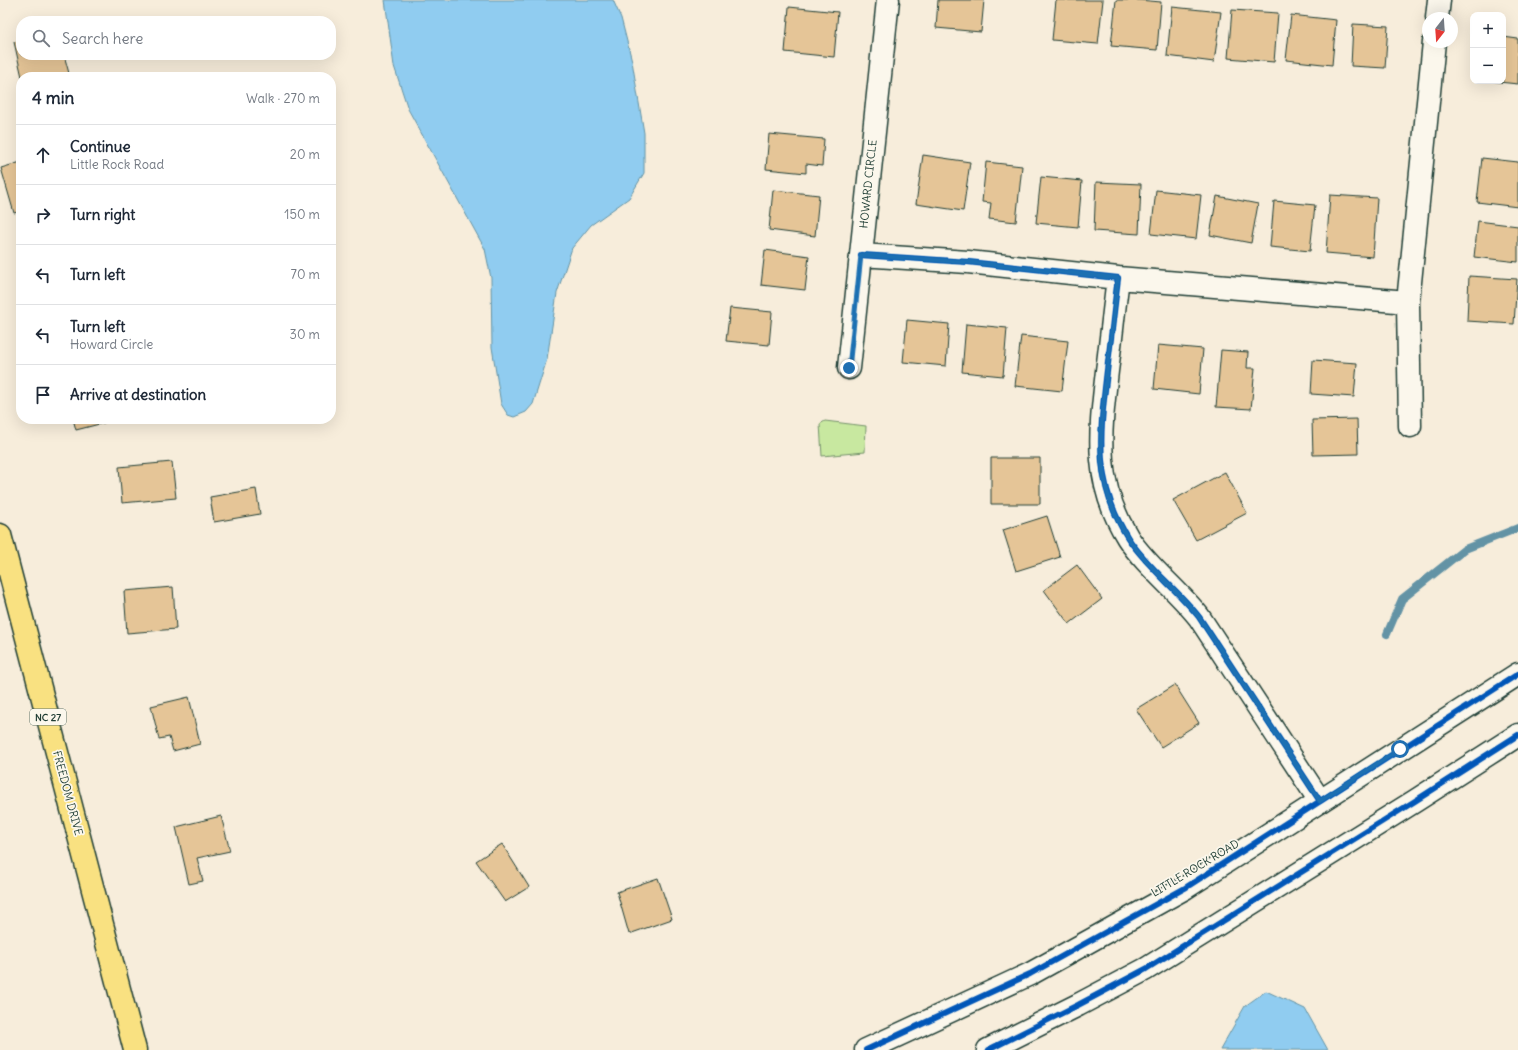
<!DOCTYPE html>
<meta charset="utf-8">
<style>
body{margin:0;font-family:Delius,sans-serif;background:#f2f2f3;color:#1f2937}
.controls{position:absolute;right:12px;top:12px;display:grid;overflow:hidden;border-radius:8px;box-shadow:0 4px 16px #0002}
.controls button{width:36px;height:36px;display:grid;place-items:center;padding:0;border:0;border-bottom:1px solid #e0e1e3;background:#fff;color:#1f2937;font:20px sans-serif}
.compass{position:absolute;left:1422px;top:12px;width:36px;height:36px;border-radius:50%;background:#fff;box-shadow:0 4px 16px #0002;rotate:197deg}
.stop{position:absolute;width:12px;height:12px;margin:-9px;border:3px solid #1f6fb2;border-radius:50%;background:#fff}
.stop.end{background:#1f6fb2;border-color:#fff;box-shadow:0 1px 4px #0008}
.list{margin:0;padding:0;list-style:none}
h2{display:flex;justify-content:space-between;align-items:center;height:52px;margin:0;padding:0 16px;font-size:17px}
h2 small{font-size:13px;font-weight:400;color:#747a83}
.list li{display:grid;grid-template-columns:26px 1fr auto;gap:12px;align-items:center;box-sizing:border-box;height:60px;padding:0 16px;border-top:1px solid #e0e1e3}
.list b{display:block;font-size:15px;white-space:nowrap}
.list p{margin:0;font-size:13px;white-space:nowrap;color:#747a83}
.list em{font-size:13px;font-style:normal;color:#747a83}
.icon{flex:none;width:22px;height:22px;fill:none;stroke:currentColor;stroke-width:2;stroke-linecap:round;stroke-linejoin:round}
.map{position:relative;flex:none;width:1518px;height:1050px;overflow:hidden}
.search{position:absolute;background:#fff;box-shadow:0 4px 16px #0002;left:16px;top:16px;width:320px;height:44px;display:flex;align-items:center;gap:10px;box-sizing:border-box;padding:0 14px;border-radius:16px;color:#747a83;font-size:15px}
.panel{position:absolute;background:#fff;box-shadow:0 4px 16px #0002;left:16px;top:72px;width:320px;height:352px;border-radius:16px}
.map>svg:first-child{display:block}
</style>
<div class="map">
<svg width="1518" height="1050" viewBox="0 0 1518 1050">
<rect width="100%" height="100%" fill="#f7eddb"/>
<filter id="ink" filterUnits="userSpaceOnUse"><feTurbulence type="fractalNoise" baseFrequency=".025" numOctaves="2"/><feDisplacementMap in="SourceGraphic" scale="8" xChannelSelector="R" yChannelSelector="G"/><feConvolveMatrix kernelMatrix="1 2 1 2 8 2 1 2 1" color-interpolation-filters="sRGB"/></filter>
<g filter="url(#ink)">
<path fill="#c8e8a0" stroke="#74926a" d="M825,421l41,5 -1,26 -43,4 -2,-32z"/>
<path fill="#90ccf0" stroke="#6393a5" d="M385,0h228l8,18 11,43 12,72v40l-15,25 -38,27 -19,23 -15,45 -10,66 -14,45 -7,8 -12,5 -6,-2 -7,-11 -9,-57 -1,-69 -6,-29 -77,-140 -14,-43z
M1266,991l39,18 23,41h-108l25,-44z"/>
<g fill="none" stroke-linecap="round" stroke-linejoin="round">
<path stroke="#6393a5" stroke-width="8" d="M1387,634l15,-35 63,-50 53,-21"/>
</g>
<path fill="#e5c597" stroke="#1f3d34" d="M938,0h46l-3,32 -45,-4z
M1056,0h47l-5,44 -46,-4z
M1116,0h23l22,2 -4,48 -46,-4z
M789,7l49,5 -4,45 -49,-5z
M1172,7l49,5 -7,50 -47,-6z
M1232,10l46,3 -4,49 -46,-4z
M1291,15l45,5 -4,45 -46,-5z
M1353,24l35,2 -3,42 -34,-2z
M1503,37l15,2v45l-29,-3h14z
M21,40v15h43l6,22h-48l-8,-35z
M769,134l55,5 -2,27 -16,-2v9l-40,-4z
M923,155l47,7 -7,49 -47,-7z
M1482,158l36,4v45l-41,-5z
M21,162v49l-7,2 -13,-45z
M986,162l36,4 -6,56 -27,-3 2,-16 -9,-1z
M1041,177l41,4 -4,46 -42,-4z
M1096,182l45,2 -2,50 -45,-3z
M773,190l46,5 -4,41 -46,-6z
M1156,190l45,5 -5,44 -45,-5z
M1330,195l47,3 -4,59 -47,-4z
M1217,196l41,8 -7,39 -41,-8z
M1274,201l41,4 -5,46 -40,-4z
M1478,221l40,5v36l-44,-5z
M765,250l44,6 -4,34 -44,-5z
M1469,276l48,3 -3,45 -47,-3z
M730,308l42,4 -3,33 -43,-4z
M907,320l42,4 -3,42 -43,-4z
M966,324l41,4 -4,48 -41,-4z
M1021,336l47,5 -6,50 -47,-5z
M1158,345l45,4 -4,45 -45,-5z
M1221,350l27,2 -1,16h8l-4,41 -35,-2z
M1313,360l44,3 -3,34 -43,-3z
M73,419h46l-43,11z
M1357,419l1,35 -45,1 -1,-35z
M991,458h49v46h-49z
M172,462l4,36 -54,5 -3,-36z
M1225,472l22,41 -51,27 -23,-40z
M256,489l4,25 -46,8 -4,-25z
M1047,516l13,41 -44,14 -13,-41z
M1077,565l25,34 -33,25 -25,-34z
M173,587l3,42 -49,4 -3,-42z
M1175,685l24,38 -38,24 -25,-38z
M189,697l11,47 -27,7 -4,-14 -10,2 -8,-33z
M221,816l9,35 -33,7 6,23 -14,3 -13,-57z
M502,844l27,43 -24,15 -29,-41z
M658,878l14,41 -43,15 -12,-42z"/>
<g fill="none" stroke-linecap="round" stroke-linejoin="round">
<g stroke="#1f3d34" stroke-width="25">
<path id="street" d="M1437,18l2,-18
M861,255l107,7 150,16c-4,31 -7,62 -11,93 -7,62 -14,111 21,167 19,29 49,51 71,79l121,184
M1118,278l290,24 26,-260
M1408,302l2,124
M849,368l39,-368"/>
</g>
<g stroke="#1f3d34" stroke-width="25">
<path id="secondary" d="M866,1050l164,-76 155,-86 333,-214
M988,1050l90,-45 68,-36 269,-168 103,-66"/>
</g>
<g stroke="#1f3d34" stroke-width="25">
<path id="primary" d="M0,535l135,515"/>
</g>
<use href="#street" stroke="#fbf7ec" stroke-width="22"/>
<use href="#secondary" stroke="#fbf7ec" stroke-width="22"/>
<use href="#primary" stroke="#f9e181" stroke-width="22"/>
<g stroke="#fbf7ec" stroke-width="8">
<path id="cycleway" d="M861,255l107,7 150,16c-4,31 -7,62 -11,93 -7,62 -14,111 21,167 19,29 49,51 71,79l121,184
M866,1050l164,-76 155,-86 333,-214
M988,1050l90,-45 68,-36 269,-168 103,-66"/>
</g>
<use href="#cycleway" stroke="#0057b8" stroke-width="6"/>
</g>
</g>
<g fill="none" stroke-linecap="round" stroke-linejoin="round" filter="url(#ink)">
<path stroke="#1f6fb2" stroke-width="5" d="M849,368l12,-113 107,7 150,16c-4,31 -7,62 -11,93 -7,62 -15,111 21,167 19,29 49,51 71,79l121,184 80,-52"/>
</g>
<g text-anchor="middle" stroke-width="3.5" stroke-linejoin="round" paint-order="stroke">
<rect fill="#fbf7ec" stroke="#61756b" stroke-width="1" x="30" y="709" width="36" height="16" rx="3"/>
<g font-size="10" font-weight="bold" fill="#1f3d34">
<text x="48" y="721">NC 27</text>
</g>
<g font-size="11" fill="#1f3d34" stroke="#fbf7ec">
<text transform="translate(868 184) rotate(-84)" y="4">HOWARD CIRCLE</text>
<text transform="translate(68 793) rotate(75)" y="4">FREEDOM DRIVE</text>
<text transform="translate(1195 868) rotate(-31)" y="4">LITTLE ROCK ROAD</text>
</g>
</g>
</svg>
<div class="controls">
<button>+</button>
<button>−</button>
</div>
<svg class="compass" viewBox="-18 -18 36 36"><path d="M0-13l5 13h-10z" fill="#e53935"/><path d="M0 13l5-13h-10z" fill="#747a83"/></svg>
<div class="stop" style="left:1400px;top:749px"></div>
<div class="stop end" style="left:849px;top:368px"></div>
<div class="search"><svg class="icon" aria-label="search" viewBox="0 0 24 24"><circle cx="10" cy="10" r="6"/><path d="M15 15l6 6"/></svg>Search here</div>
<section class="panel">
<h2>4 min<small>Walk · 270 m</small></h2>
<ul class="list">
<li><svg class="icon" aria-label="ahead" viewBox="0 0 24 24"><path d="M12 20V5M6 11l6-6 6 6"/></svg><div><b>Continue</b><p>Little Rock Road</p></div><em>20 m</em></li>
<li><svg class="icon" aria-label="right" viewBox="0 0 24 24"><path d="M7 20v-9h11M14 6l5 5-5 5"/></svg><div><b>Turn right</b></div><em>150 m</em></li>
<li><svg class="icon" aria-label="left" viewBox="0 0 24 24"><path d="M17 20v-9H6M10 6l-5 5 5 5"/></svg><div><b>Turn left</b></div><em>70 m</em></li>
<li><svg class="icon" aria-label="left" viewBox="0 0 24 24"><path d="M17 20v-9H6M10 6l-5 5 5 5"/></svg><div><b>Turn left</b><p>Howard Circle</p></div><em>30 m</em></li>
<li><svg class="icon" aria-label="arrive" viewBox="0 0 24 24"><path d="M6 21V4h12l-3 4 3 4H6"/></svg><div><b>Arrive at destination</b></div></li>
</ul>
</section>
</div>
